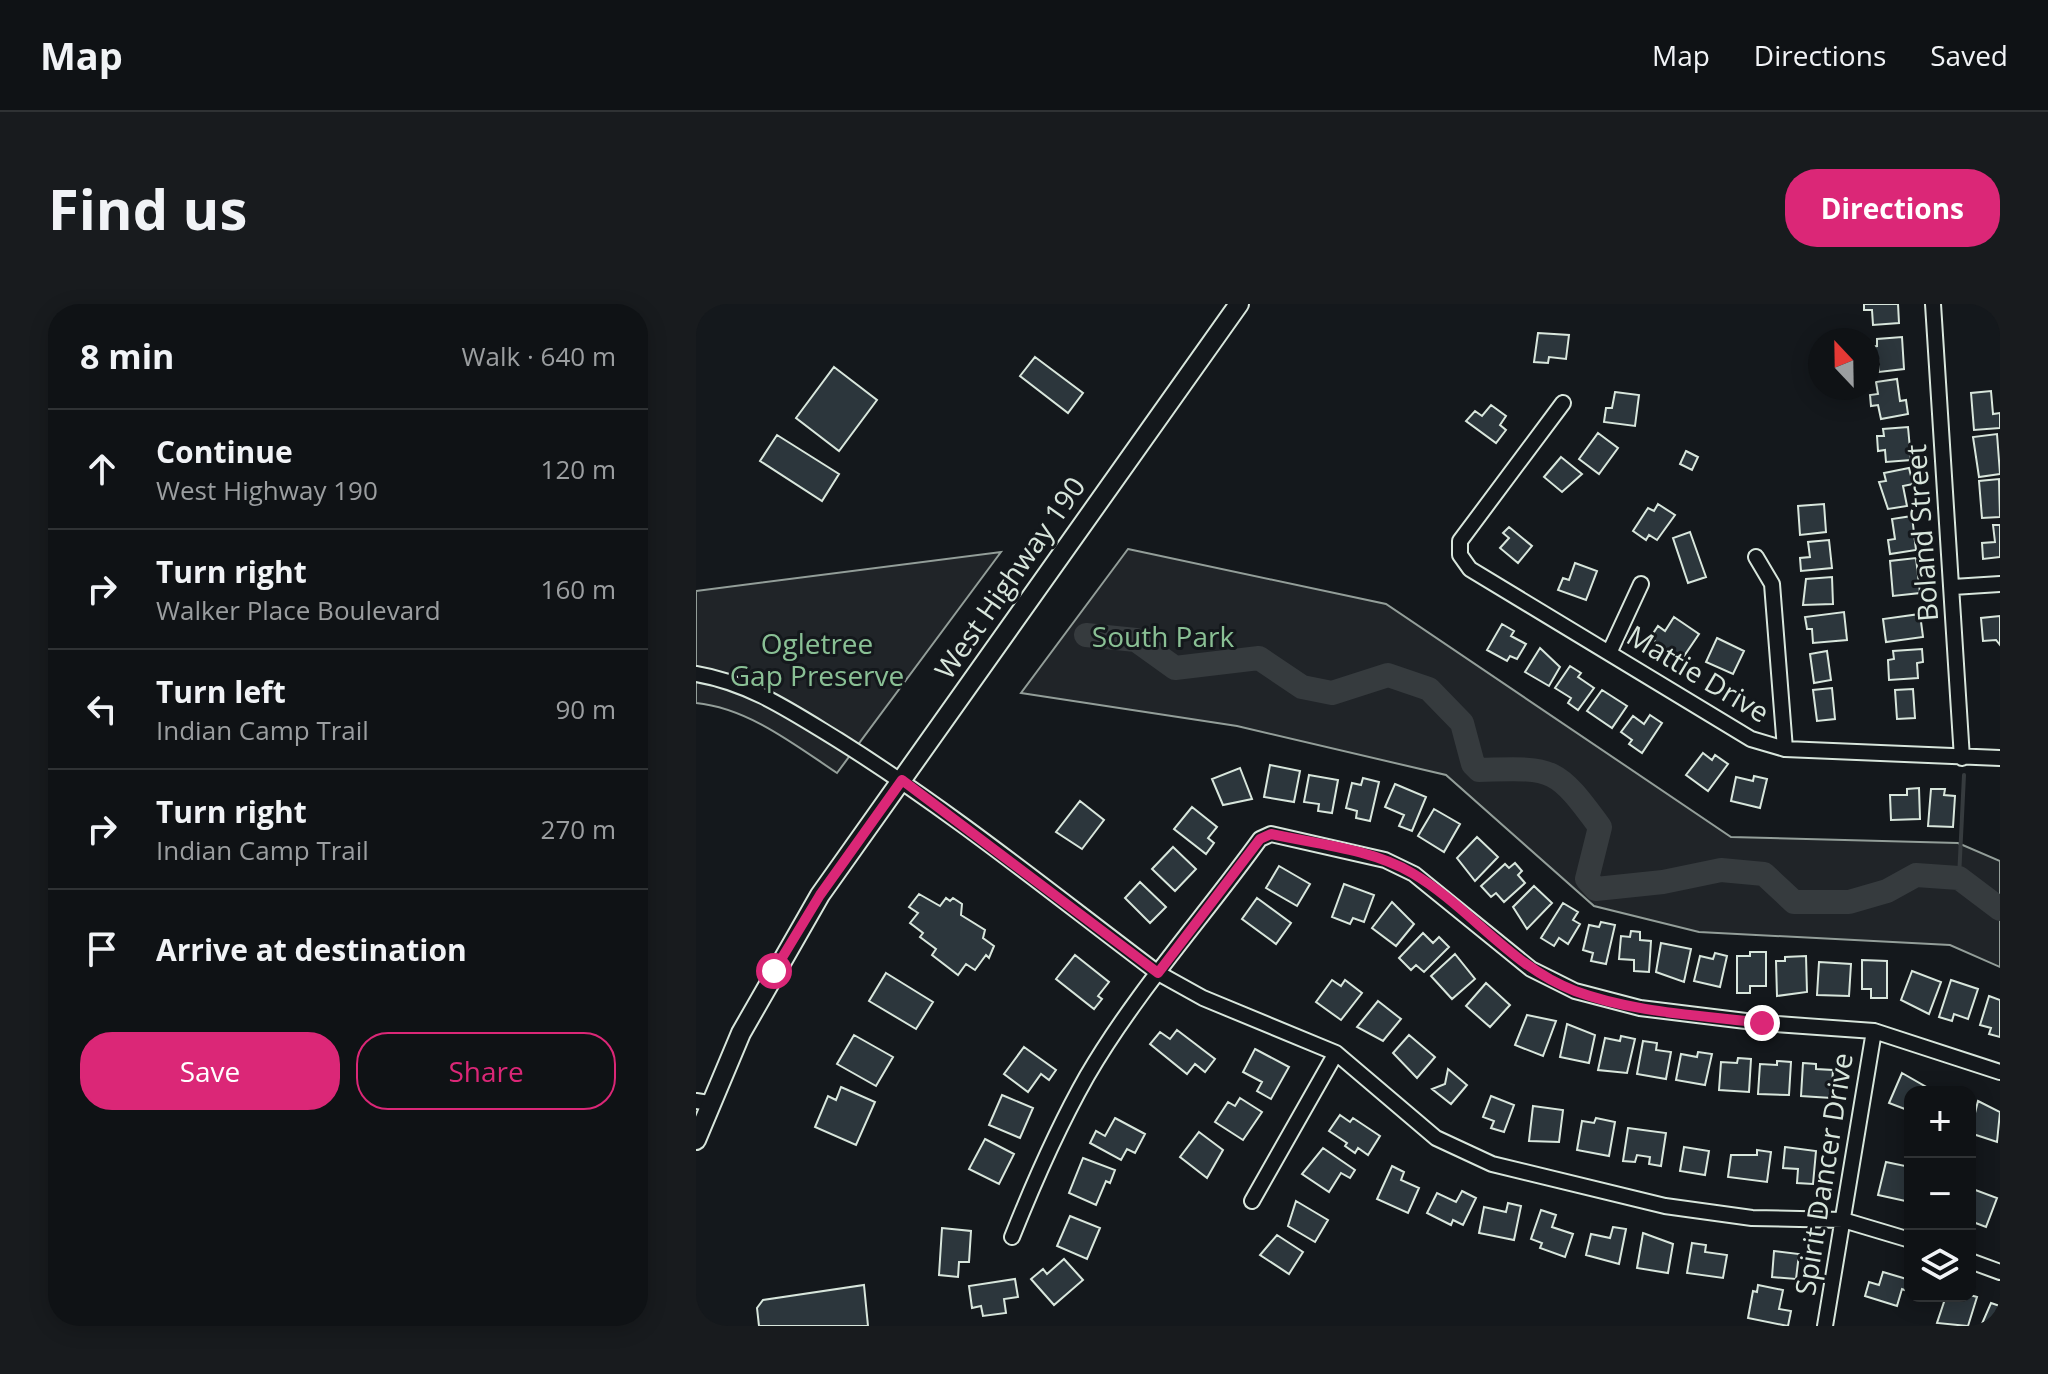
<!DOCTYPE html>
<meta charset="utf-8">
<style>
body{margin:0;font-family:"Open Sans",sans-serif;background:#181b1e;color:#f1f3f6}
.controls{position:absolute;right:24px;bottom:24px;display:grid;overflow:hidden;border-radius:16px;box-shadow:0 4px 20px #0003}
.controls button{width:72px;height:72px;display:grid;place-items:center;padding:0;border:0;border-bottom:2px solid #2f3234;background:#0f1215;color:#f1f3f6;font:40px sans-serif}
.compass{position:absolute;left:1112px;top:24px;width:72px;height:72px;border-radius:50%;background:#0f1215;box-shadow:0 4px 20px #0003;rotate:338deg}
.stop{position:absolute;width:24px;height:24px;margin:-18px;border:6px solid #db2777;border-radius:50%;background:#fff}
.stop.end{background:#db2777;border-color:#fff;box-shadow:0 2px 8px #0008}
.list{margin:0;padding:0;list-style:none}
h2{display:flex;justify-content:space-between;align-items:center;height:104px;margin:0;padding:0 32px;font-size:34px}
h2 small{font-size:26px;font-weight:400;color:#9b9ea0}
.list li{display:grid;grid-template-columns:52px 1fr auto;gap:24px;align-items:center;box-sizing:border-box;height:120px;padding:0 32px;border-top:2px solid #2f3234}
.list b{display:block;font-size:30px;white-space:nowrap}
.list p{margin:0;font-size:26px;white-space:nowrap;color:#9b9ea0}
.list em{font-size:26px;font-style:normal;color:#9b9ea0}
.actions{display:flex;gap:16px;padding:24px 32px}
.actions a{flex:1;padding:18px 0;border:2px solid #db2777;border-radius:32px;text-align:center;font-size:28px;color:#db2777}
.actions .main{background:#db2777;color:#fff}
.icon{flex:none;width:44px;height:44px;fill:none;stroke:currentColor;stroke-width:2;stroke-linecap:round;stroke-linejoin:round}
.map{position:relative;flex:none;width:1304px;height:1022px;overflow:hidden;border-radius:32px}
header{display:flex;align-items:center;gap:48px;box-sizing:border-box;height:112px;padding:0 40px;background:#0f1215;border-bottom:2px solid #2f3234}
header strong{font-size:38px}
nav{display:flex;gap:44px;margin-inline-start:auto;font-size:28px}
.intro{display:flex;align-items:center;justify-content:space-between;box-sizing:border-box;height:192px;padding:0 48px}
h1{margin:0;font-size:56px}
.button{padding:20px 36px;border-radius:32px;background:#db2777;color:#fff;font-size:28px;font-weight:700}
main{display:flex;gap:48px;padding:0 48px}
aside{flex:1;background:#0f1215;border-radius:32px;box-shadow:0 4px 20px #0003}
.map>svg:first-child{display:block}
</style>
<header>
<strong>Map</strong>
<nav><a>Map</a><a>Directions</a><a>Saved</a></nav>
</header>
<div class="intro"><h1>Find us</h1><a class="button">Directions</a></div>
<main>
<aside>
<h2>8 min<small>Walk · 640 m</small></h2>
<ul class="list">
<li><svg class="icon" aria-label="ahead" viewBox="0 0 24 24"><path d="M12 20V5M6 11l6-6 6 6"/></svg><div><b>Continue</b><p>West Highway 190</p></div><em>120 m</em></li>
<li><svg class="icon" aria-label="right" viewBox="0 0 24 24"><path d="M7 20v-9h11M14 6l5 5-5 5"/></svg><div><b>Turn right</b><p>Walker Place Boulevard</p></div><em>160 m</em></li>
<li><svg class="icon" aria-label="left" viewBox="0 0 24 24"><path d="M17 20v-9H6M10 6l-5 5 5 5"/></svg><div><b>Turn left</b><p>Indian Camp Trail</p></div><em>90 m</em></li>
<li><svg class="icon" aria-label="right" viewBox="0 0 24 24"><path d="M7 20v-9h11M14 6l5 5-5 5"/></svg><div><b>Turn right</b><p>Indian Camp Trail</p></div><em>270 m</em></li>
<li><svg class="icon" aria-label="arrive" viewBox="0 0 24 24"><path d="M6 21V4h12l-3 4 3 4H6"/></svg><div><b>Arrive at destination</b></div></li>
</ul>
<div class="actions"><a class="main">Save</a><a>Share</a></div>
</aside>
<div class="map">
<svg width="1304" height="1022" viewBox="0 0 1304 1022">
<rect width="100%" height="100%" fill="#14181c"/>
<path fill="#202428" stroke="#939e99" stroke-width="2" d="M432,245l258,55 345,233 227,6 42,18v106l-50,-22 -251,-13 -105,-26 -148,-131 -209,-49 -216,-33z
M305,248l-164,221c-42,-28 -89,-65 -141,-70v-112z"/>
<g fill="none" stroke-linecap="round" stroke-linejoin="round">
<path stroke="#363b3e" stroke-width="4" d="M1263,574l5,-103"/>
<path stroke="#363b3e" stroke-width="24" d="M390,331l50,5 39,28 84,-10 43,29 30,6 56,-18 41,14 33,34 11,41 6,6c75,-2 76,-4 121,57l-13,52 9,10 67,-7 58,-12 43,4 30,28h55l38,-11 29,-16 43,3 41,31"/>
</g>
<path fill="#2c363c" stroke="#d8e6dc" stroke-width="2" d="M1168,0h34l1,19 -26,2 -1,-15h-8z
M842,29l31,2 -3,24 -17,-2 -1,6 -14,-1z
M1206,33l2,32 -25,3 -1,-14 -8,1 -1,-12 8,-1v-7z
M339,53l48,36 -15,20 -48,-37z
M138,63l43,33 -38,51 -43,-33z
M1201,75l3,22 6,-1 2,14 -27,5 -3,-14 -7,1 -1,-11 8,-1 -2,-12z
M1295,87l2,23 7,-1v15l-26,2 -3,-37z
M919,88l24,3 -4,31 -31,-4 2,-14h6z
M795,101l15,11 -6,9 6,5 -10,13 -30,-22 9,-10 7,5z
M1212,123l3,33 -25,2 -1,-12 -7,1 -1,-15h7l-1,-7z
M902,129l20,15 -19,26 -20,-15z
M1301,130l3,40 -21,3 -6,-40z
M81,131l62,39 -17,27 -62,-40z
M990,147l12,6 -6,13 -12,-6z
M865,153l21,17 -20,18 -18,-15z
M1213,164l4,16 -10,2 4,20 -19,3 -9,-27 7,-1 -2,-8z
M1303,175l1,38 -18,1 -3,-37z
M962,200l17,11 -18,25 -8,-5 -3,5 -13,-9 15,-23 6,3z
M1128,200l2,28 -26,3 -2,-29z
M1216,212l4,34 -26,4 -2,-14 7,-1 -3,-20z
M1297,221h7v32l-17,2 -1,-16 13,-1z
M813,223l23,19 -14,17 -18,-15 9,-10 -6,-5z
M994,228l16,45 -18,6 -15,-45z
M1133,236l3,28 -31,3 -1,-13 10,-1 -2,-15z
M1220,254l4,35 -27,3 -3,-35z
M879,259l22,8 -11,29 -28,-10 5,-12 6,2z
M1136,273l1,27 -30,1 3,-26z
M1148,308l3,28 -34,3 -1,-14h-5l-2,-12z
M1224,310l3,23 -37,5 -3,-23z
M1304,312v29l-4,-5 -13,1 -2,-23z
M978,313l25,17 -17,25 -32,-21 8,-12 7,5z
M806,320l12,7 -3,5 15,8 -9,15 -7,-3 -3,5 -20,-11z
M1021,334l27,13 -11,23 -27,-12z
M844,344l20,19 -11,19 -24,-14z
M1226,345l1,13 -6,1 1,15 -29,2 -1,-20 6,-1 -1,-8z
M1131,347l4,29 -17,3 -4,-29z
M874,362l11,7 -3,4 16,11 -16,22 -10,-7 3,-5 -16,-10z
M1136,384l3,31 -18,2 -4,-31z
M1217,385l2,29 -18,1 -2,-29z
M906,386l25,16 -15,22 -25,-17z
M954,411l12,8 -20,30 -13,-9 3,-4 -11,-8 12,-16 11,8z
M1007,449l9,7 3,-5 13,9 -20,27 -22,-16z
M574,461l30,6 -6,31 -30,-5z
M544,464l12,31 -29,6 -11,-26z
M613,471l29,5 -6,33 -14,-2 1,-7 -15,-2z
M1058,472l13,3 -7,29 -29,-7 5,-24 17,4z
M667,474l16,4 -9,39 -14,-3 1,-7 -11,-3 6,-25 9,2z
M699,480l31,13 -14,34 -13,-5 5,-11 -19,-8z
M1223,484l1,31 -29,1 -1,-25h17v-6z
M1235,485h14l-1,6 11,1 -2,31 -25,-1z
M384,497l24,19 -22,29 -26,-17z
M496,503l25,20 -9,11 6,5 -8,11 -32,-25z
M738,505l26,15 -16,28 -26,-16z
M781,533l21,20 -23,24 -18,-23z
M477,543l23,22 -21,22 -23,-22z
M819,559l7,8 -4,4 7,8 -21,19 -8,-9 -5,4 -10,-11 24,-22 4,4z
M583,562l31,18 -13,22 -31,-18z
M444,578l26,25 -16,16 -25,-25z
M648,580l30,11 -10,27 -11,-4 -3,6 -18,-7z
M838,582l18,17 -25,26 -14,-22z
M223,590l21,12 6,-8 4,3 3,-3 9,6 -1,11 24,15 -2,8 11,8 -5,12 -3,-3 -11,15 -9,-6 -8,11 -26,-20 4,-6 -16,-12 3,-4 -13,-10 8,-10 -9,-6z
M561,594l34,25 -15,21 -34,-25z
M696,598l22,22 -18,22 -24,-18z
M867,599l15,9 -5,8 7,4 -12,20 -9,-6 -5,8 -13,-8z
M905,618l14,3 -9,39 -15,-3 2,-8 -10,-3 6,-25 10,2z
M935,627l9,1v8l11,1 -2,31 -15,-1v-11l-15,-1 2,-23 9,1z
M727,629l10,10 6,-6 10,10 -25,25 -8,-7 -5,5 -12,-12z
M965,639l30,6 -7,33 -28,-10z
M1054,648h16v34h-16v7h-13v-37h13z
M1019,649l12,3 -7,31 -26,-6 6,-25 13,3z
M759,650l20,25 -23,20 -21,-23z
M379,651l34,27 -11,14 4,3 -8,10 -38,-30z
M1110,652l1,36 -30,4 -1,-35h9v-4z
M1166,656l25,1v37h-16v-9h-9z
M1123,658l32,2 -2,32 -32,-1z
M1216,667l29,11 -12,32 -28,-14z
M190,669l47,29 -17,27 -47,-28z
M636,676l9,6 4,-6 17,13 -21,27 -25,-18z
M1255,676l27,9 -10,30 -14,-5 -2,7 -13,-4z
M790,679l24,22 -20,22 -24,-21z
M1293,692l11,4v37l-11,-3 2,-6 -11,-3z
M682,697l23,18 -18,22 -26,-14z
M831,711l29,6 -13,35 -28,-11z
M871,720l28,11 -6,28 -29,-6z
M481,726l38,29 -10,13 -10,-8 -8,10 -37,-30 10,-12 10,7z
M158,731l39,22 -17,29 -39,-22z
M713,731l26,22 -18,21 -24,-25z
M925,732l14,3 -8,34 -29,-3 7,-32 15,3z
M947,737l14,2 -1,7 15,2 -5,27 -29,-5z
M328,743l32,23 -7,10 -8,-6 -13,18 -24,-18z
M559,745l34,18 -18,32 -14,-8 5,-9 -19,-10z
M1002,748l14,2 -7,31 -29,-5 5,-26 16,3z
M1042,754l13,1 -2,33 -30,-2 2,-28 16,1z
M1081,757l14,1 -2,33 -31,-1 2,-30 17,1z
M1107,759l13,1v5l17,1 -2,28 -30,-2z
M752,765l19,16 -16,19 -19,-15 13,-5z
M1206,769l26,15 -2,4h-16v19l-21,-8z
M145,783l34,15 -19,43 -41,-18 13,-31 8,4z
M306,791l31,13 -13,30 -31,-13z
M795,792l23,9 -10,27 -13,-4 3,-7 -11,-4z
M544,794l22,14 -19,28 -28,-18 13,-20 7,4z
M1282,797l22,11 -3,30 -27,-9z
M837,802l30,4 -4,32 -30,-1z
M644,811l10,7 3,-4 27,18 -12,19 -10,-7 -3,5 -10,-7 2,-3 -18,-12z
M419,814l30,16 -10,19 -8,-4 -6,11 -31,-17 6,-12 9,5z
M900,814l19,4 -6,34 -32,-6 5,-29 12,2z
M932,824l38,5 -5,33 -12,-2 1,-7 -13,-2 -2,7 -12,-1z
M503,828l24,18 -16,28 -27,-21z
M289,835l29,15 -15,30 -30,-15z
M988,843l25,4 -4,24 -25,-4z
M1089,843l31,4 -3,33 -16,-1 1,-14 -15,-1z
M627,844l32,22 -5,8 -9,-5 -12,19 -27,-18z
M1061,846l14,2 -4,30 -39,-5 3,-22h26z
M387,854l32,12 -5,13 -4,-2 -10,24 -27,-12z
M1190,858l24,5v35l-32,-7z
M696,862l12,6 -3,8 18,8 -11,25 -31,-14z
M1274,884l27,10 -11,29 -13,-5 -3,3z
M766,887l14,7 -13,27 -10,-5 -2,5 -24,-12 10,-20 19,9z
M600,897l32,19 -13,22 -27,-16z
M812,899l13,3 -7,34 -35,-7 5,-26 22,5z
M845,906l15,5 -4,12 21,7 -8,23 -25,-9 2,-5 -11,-4z
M374,912l30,12 -13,31 -30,-13z
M917,923l13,2 -7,35 -33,-9 5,-21 19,4z
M246,924l29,3 -2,31h-10l-1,15 -19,-2z
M947,929l30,11 -5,29 -31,-5z
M581,931l26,17 -14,22 -29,-19z
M996,939l14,2 -1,7 22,3 -4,23 -36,-5z
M1078,947l25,3 -3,25 -24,-2z
M368,955l19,21 -29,25 -23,-26 12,-10 4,5z
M1187,968l27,8v12l-8,-3 -5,17 -32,-10 4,-14 10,3z
M319,975l3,18 -14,2 2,14 -23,3 -2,-10 -9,2 -3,-22z
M168,981l4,41h-109l-2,-18 6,-8z
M1062,981l25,5 -4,19 12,2 -3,15 -40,-8 5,-27 4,1z
M1274,991l7,2 -9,29 -31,-3 9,-27z
M1295,999l9,3v20h-19z"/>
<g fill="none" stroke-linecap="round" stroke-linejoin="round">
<g stroke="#d8e6dc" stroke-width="18">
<path id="minor" d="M1237,0l29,454
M867,99l-103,138v14l10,14 281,170 34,10 215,9
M1060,253l16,27 13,165
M1257,283l47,-3
M914,347l31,-67
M0,370c54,9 96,38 142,66 112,70 215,154 320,233l45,25 133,55 100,85 56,26 173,42 87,12 91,2 67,20
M0,797l13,2
M556,897l84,-148
M316,933c22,-55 46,-110 75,-161 49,-84 116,-158 173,-237l11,-5 114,26 29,14 117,95 44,22 65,17 122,15 112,8 126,41
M1274,957l30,11
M1129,1022l49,-295"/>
</g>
<g stroke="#d8e6dc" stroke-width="22">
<path id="major" d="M0,836l45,-107 79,-138 419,-591"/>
</g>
<use href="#minor" stroke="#14181c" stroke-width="14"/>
<use href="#major" stroke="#14181c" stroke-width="18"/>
</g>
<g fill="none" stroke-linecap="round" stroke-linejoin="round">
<path stroke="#db2777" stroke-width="10" d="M78,667l46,-76 82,-115 256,193 102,-134 11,-5c46,10 100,15 141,39 58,34 99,94 163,118 59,22 125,24 187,32"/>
</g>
<g text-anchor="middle" stroke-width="6" stroke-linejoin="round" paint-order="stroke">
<g font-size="28" fill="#d8e6dc" stroke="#14181c">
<text transform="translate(1226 229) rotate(-94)" y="10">Boland Street</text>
<text transform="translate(314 274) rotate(-55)" y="10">West Highway 190</text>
<text transform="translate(1002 370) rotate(31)" y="10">Mattie Drive</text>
<text transform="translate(1128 870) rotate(-81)" y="10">Spirit Dancer Drive</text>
</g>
<g font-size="28" fill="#8ac095" stroke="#14181c">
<text x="467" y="343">South Park</text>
<text x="121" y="350">Ogletree<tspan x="121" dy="32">Gap Preserve</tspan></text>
</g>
</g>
</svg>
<div class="controls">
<button>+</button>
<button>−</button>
<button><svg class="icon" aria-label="layers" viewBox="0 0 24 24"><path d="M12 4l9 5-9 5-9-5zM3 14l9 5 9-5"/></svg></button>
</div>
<svg class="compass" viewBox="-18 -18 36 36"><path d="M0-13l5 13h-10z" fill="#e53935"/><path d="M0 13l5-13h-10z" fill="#9b9ea0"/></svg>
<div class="stop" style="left:78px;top:667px"></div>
<div class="stop end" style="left:1066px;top:719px"></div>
</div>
</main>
